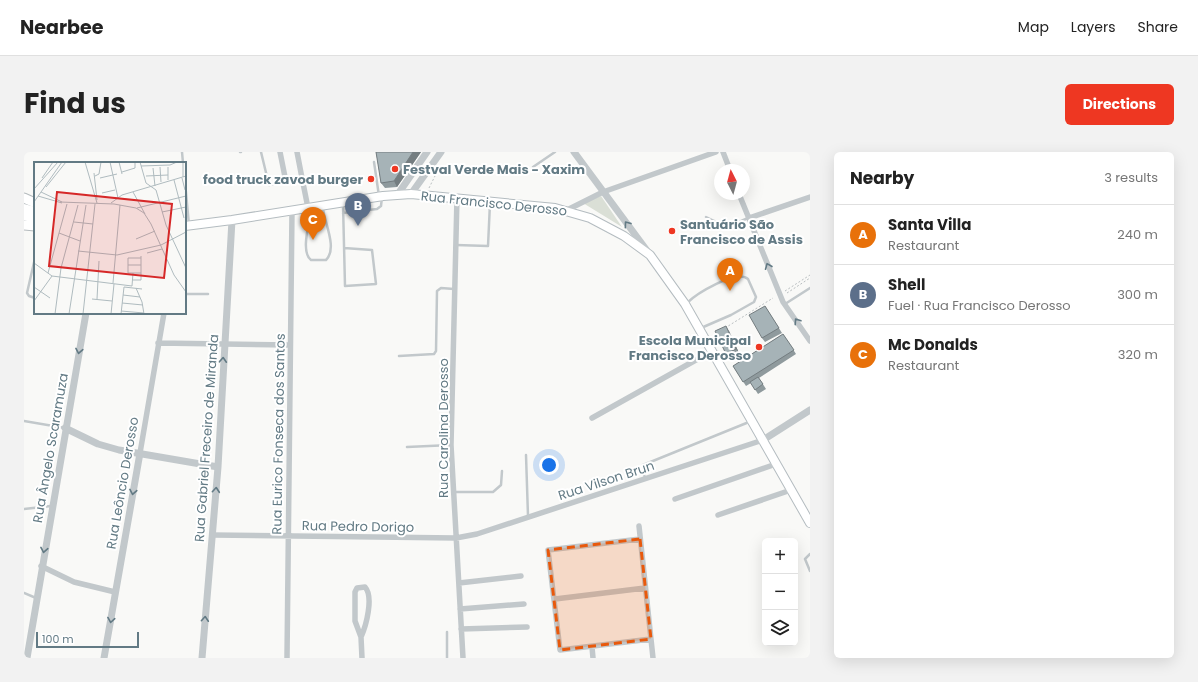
<!DOCTYPE html>
<meta charset="utf-8">
<style>
body{margin:0;font-family:Poppins,sans-serif;background:#f2f2f2;color:#222}
.controls{position:absolute;right:12px;bottom:12px;display:grid;overflow:hidden;border-radius:6px;box-shadow:0 4px 16px #0002}
.controls button{width:36px;height:36px;display:grid;place-items:center;padding:0;border:0;border-bottom:1px solid #e0e0e0;background:#fff;color:#222;font:20px sans-serif}
.compass{position:absolute;left:690px;top:12px;width:36px;height:36px;border-radius:50%;background:#fff;box-shadow:0 4px 16px #0002;rotate:354deg}
.scale{position:absolute;left:12px;bottom:10px;width:103px;box-sizing:border-box;padding-left:4px;border:2px solid #627a84;border-top:0;font-size:11px;line-height:14px;white-space:nowrap;color:#627a84;-webkit-text-stroke:3px #fff;paint-order:stroke}
.you{position:absolute;left:525px;top:313px;width:14px;height:14px;margin:-10px;border:3px solid #fff;border-radius:50%;background:#1a73e8;box-shadow:0 0 0 6px #1a73e833}
.badge{display:grid;place-items:center;width:26px;height:26px;border-radius:50%;background:#ee3722;color:#fff;font-size:13px;font-weight:700}
.pin{position:absolute;translate:-50% -33px;filter:drop-shadow(0 1px 2px #0008)}
.pin::after{content:'';position:absolute;top:21px;width:14px;height:12px;background:inherit;clip-path:polygon(0 0,100% 0,50% 100%)}
.list{margin:0;padding:0;list-style:none}
h2{display:flex;justify-content:space-between;align-items:center;height:52px;margin:0;padding:0 16px;font-size:17px}
h2 small{font-size:13px;font-weight:400;color:#767676}
.list li{display:grid;grid-template-columns:26px 1fr auto;gap:12px;align-items:center;box-sizing:border-box;height:60px;padding:0 16px;border-top:1px solid #e0e0e0}
.list b{display:block;font-size:15px;white-space:nowrap}
.list p{margin:0;font-size:13px;white-space:nowrap;color:#767676}
.list em{font-size:13px;font-style:normal;color:#767676}
.icon{flex:none;width:22px;height:22px;fill:none;stroke:currentColor;stroke-width:2;stroke-linecap:round;stroke-linejoin:round}
.map{position:relative;flex:none;width:786px;height:506px;overflow:hidden;border-radius:6px}
header{display:flex;align-items:center;gap:24px;box-sizing:border-box;height:56px;padding:0 20px;background:#fff;border-bottom:1px solid #e0e0e0}
header strong{font-size:19px}
nav{display:flex;gap:22px;margin-inline-start:auto;font-size:14px}
.intro{display:flex;align-items:center;justify-content:space-between;box-sizing:border-box;height:96px;padding:0 24px}
h1{margin:0;font-size:28px}
.button{padding:10px 18px;border-radius:6px;background:#ee3722;color:#fff;font-size:14px;font-weight:700}
main{display:flex;gap:24px;padding:0 24px}
aside{flex:1;background:#fff;border-radius:6px;box-shadow:0 4px 16px #0002}
.map>svg:first-child{display:block}
</style>
<header>
<strong>Nearbee</strong>
<nav><a>Map</a><a>Layers</a><a>Share</a></nav>
</header>
<div class="intro"><h1>Find us</h1><a class="button">Directions</a></div>
<main>
<div class="map">
<svg width="786" height="506" viewBox="0 0 786 506">
<rect width="100%" height="100%" fill="#f9f9f7"/>
<path fill="#dadfd6" d="M577,44l21,31 -39,-24z"/>
<g fill="none" stroke-linecap="round" stroke-linejoin="round">
<g stroke="#b4bcc0" stroke-width="10">
<path id="secondary" d="M0,56l11,3
M0,64l11,3
M161,74l47,-6 151,-24 28,-2 144,14 35,10 34,18 26,19 35,49 125,219"/>
</g>
<g stroke="#b5bbbe" stroke-width="11">
<path id="trunk" d="M0,46l11,5
M0,73l11,1"/>
</g>
<path stroke="#babfc1" stroke-width="1" stroke-dasharray="2 2" stroke-linecap="butt" d="M405,36l9,-18
M761,139l25,-16
M763,141l23,-15
M701,176l48,-30"/>
<path stroke="#c2c8cb" stroke-width="2.5" d="M158,0l1,11
M216,0h1
M237,0l8,33 17,-3
M350,10l5,34
M509,15l22,-15
M161,30l4,43
M319,52l2,82 31,-2 -4,-34 -28,-2
M287,58c-1,11 -11,42 0,50h15c12,-12 -2,-38 -3,-52
M319,61l34,-4 4,-3 1,-9
M682,65c19,10 23,10 42,1
M432,93l32,1 2,-43
M11,106l-8,35 2,3 6,2
M161,142h23
M663,151c9,-9 49,-34 61,-24l8,18 -2,5 -23,13 -30,13
M761,152l25,-16
M375,204l35,-2 2,-3 1,-60 4,-3 13,1
M0,269l41,7
M383,295l44,-2
M502,303l2,61
M621,326l-3,-10 1,-3 106,-43
M430,340h39l8,-7 1,-14
M0,357l27,-3
M786,402l-5,5 5,12
M0,441l12,5
M423,480v26"/>
<path stroke="#c2c8cb" stroke-width="5.5" d="M256,0l6,30 16,-4 6,30
M273,0l5,26
M699,0l7,18
M715,42l44,108 27,39
M433,45l-6,248 12,213
M543,58l36,-18 113,-40
M725,66l61,-21
M134,191l132,2
M568,266l120,-67
M116,301l24,-140
M651,347l101,-35
M694,363l73,-25
M615,374l14,132
M188,383l244,3 21,-4 286,-94
M616,387l-92,11 12,100 91,-11
M17,414l33,16 41,10
M435,431l62,-7
M531,447l90,-11
M436,457l64,-5
M437,477l66,-2
M337,485c5,-11 13,-40 4,-50l-8,1 -2,4v29l6,16 1,21
M568,495l1,11
M263,506l5,-447"/>
<path stroke="#c2c8cb" stroke-width="7" d="M550,0l74,100
M374,42l29,-42
M387,42l30,-42
M41,276l33,16 21,6 99,17
M739,288l47,-30
M3,506l59,-345
M80,506l36,-205
M178,506l16,-191 14,-247"/>
<use href="#secondary" stroke="#fff" stroke-width="8"/>
<use href="#trunk" stroke="#fff" stroke-width="9"/>
</g>
<path fill="#8f9a9d" d="M352,0h45l-24,35 -12,1 -4,-5z
M741,154l17,27 -17,9 -3,-4z
M705,179l10,22 -11,5 -2,-4z
M759,182l13,20 -37,24 7,11 -8,5 -7,-11 -5,3 -13,-20z"/>
<path fill="#747d80" d="M389,0h8l-24,35 -3,-6z
M702,174l3,5 10,22 -3,-4z"/>
<path fill="#a6b3b7" stroke="#747d80" d="M352,0h37l-19,29 -13,2z
M741,154l14,22 -17,10 -13,-23z
M702,174l10,23 -10,5 -11,-23z
M759,182l11,16 -51,32 -10,-16z
M734,225l5,7 -8,6 -5,-8z"/>
<defs><path id="oneway-chevron" d="M-2-3.5L2.5 0L-2 3.5" fill="none" stroke-width="1.6" stroke-linecap="round" stroke-linejoin="round"/></defs>
<g stroke="#627a84">
<use href="#oneway-chevron" transform="translate(603 72) rotate(-126)"/>
<use href="#oneway-chevron" transform="translate(744 114) rotate(-112)"/>
<use href="#oneway-chevron" transform="translate(773 169) rotate(-124)"/>
<use href="#oneway-chevron" transform="translate(55 199) rotate(100)"/>
<use href="#oneway-chevron" transform="translate(199 208) rotate(-87)"/>
<use href="#oneway-chevron" transform="translate(192 338) rotate(-85)"/>
<use href="#oneway-chevron" transform="translate(109 340) rotate(100)"/>
<use href="#oneway-chevron" transform="translate(20 398) rotate(100)"/>
<use href="#oneway-chevron" transform="translate(181 467) rotate(-86)"/>
<use href="#oneway-chevron" transform="translate(87 468) rotate(99)"/>
</g>
<path fill="#e8590c" fill-opacity="0.2" stroke="#e8590c" stroke-width="3" stroke-dasharray="8 5" stroke-linejoin="round" d="M616,387l11,100 -91,11 -12,-100z"/>
<g fill="#ee3722" stroke="#fff" stroke-width="1.5">
<circle cx="371" cy="17" r="4"/>
<circle cx="347" cy="27" r="4"/>
<circle cx="648" cy="79" r="4"/>
<circle cx="735" cy="195" r="4"/>
</g>
<g text-anchor="middle" stroke-width="4" stroke-linejoin="round" paint-order="stroke">
<g font-size="13" font-weight="bold" fill="#627a84" stroke="#fff" text-anchor="start">
<text x="379" y="22">Festval Verde Mais - Xaxim</text>
<text x="339" y="32" text-anchor="end">food truck zavod burger</text>
<text x="656" y="77">Santuário São<tspan x="656" dy="15">Francisco de Assis</tspan></text>
<text x="727" y="193" text-anchor="end">Escola Municipal<tspan x="727" dy="15">Francisco Derosso</tspan></text>
</g>
<g font-size="13" fill="#627a84" stroke="#fff">
<text transform="translate(470 51) rotate(6)" y="5">Rua Francisco Derosso</text>
<text transform="translate(419 276) rotate(-90)" y="5">Rua Carolina Derosso</text>
<text transform="translate(254 282) rotate(-89)" y="5">Rua Eurico Fonseca dos Santos</text>
<text transform="translate(182 286) rotate(-86)" y="5">Rua Gabriel Freceiro de Miranda</text>
<text transform="translate(26 296) rotate(-80)" y="5">Rua Ângelo Scaramuza</text>
<text transform="translate(582 328) rotate(-18)" y="5">Rua Vilson Brun</text>
<text transform="translate(98 331) rotate(-80)" y="5">Rua Leôncio Derosso</text>
<text transform="translate(334 374) rotate(1)" y="5">Rua Pedro Dorigo</text>
</g>
</g>
<g transform="translate(10 10)">
<rect width="152" height="152" fill="#f9f9f7"/>
<path fill="none" stroke="#afbbbf" stroke-width="1" d="M51,0l12,41M76,0l8,36M85,0l3,12M106,0l6,21 10,7 10,35 20,43M149,0v15M107,4l29,-1 7,-3M126,5l1,15M134,5v13M119,6l2,18M88,10l13,-4v-6M60,11l3,27M61,14l4,-2 2,-12M112,14l22,-1M8,16l11,-16M66,16l17,-4M148,16l3,12M140,18l10,38M12,25l20,-25M0,27l24,-27M7,30l21,10M99,30l12,22M68,31l13,-3M4,34l24,7M0,40l28,-40M26,40l54,2 22,4 8,5 7,11 23,51 12,17M77,41l11,-8 64,-19M103,46l49,-12M128,50l24,-5M40,60l19,2M25,71l21,8M102,77l19,-8M44,89l39,4 44,-10 25,-13M113,91l15,-4M107,96h-13v15h13M0,101l18,13 80,10M94,103h13M14,111l19,-69M99,118h8v-24M79,121l7,-78M98,124l1,-13M0,125l16,11M102,126l6,14 2,12M89,133l17,2M58,137l20,2M63,137l2,-38M0,139l18,-25M88,141l21,2M87,149l23,2M21,152l6,-46 17,-63M35,152l17,-109M49,152l12,-110M77,152l3,-30M87,152l3,-27 18,2"/>
<path fill="#d62828" fill-opacity="0.15" stroke="#d62828" stroke-width="2" d="M23,30l115,12 -8,74 -115,-12z"/>
<rect width="152" height="152" fill="none" stroke="#627a84" stroke-width="2"/>
</g>
</svg>
<div class="controls">
<button>+</button>
<button>−</button>
<button><svg class="icon" aria-label="layers" viewBox="0 0 24 24"><path d="M12 4l9 5-9 5-9-5zM3 14l9 5 9-5"/></svg></button>
</div>
<svg class="compass" viewBox="-18 -18 36 36"><path d="M0-13l5 13h-10z" fill="#e53935"/><path d="M0 13l5-13h-10z" fill="#767676"/></svg>
<div class="scale">100 m</div>
<div class="you"></div>
<div class="pin badge" style="left:706px;top:139px;background:#e8710a">A</div>
<div class="pin badge" style="left:334px;top:74px;background:#5c6f8a">B</div>
<div class="pin badge" style="left:289px;top:88px;background:#e8710a">C</div>
</div>
<aside>
<h2>Nearby<small>3 results</small></h2>
<ul class="list">
<li><span class="badge" style="background:#e8710a">A</span><div><b>Santa Villa</b><p>Restaurant</p></div><em>240 m</em></li>
<li><span class="badge" style="background:#5c6f8a">B</span><div><b>Shell</b><p>Fuel · Rua Francisco Derosso</p></div><em>300 m</em></li>
<li><span class="badge" style="background:#e8710a">C</span><div><b>Mc Donalds</b><p>Restaurant</p></div><em>320 m</em></li>
</ul>
</aside>
</main>
